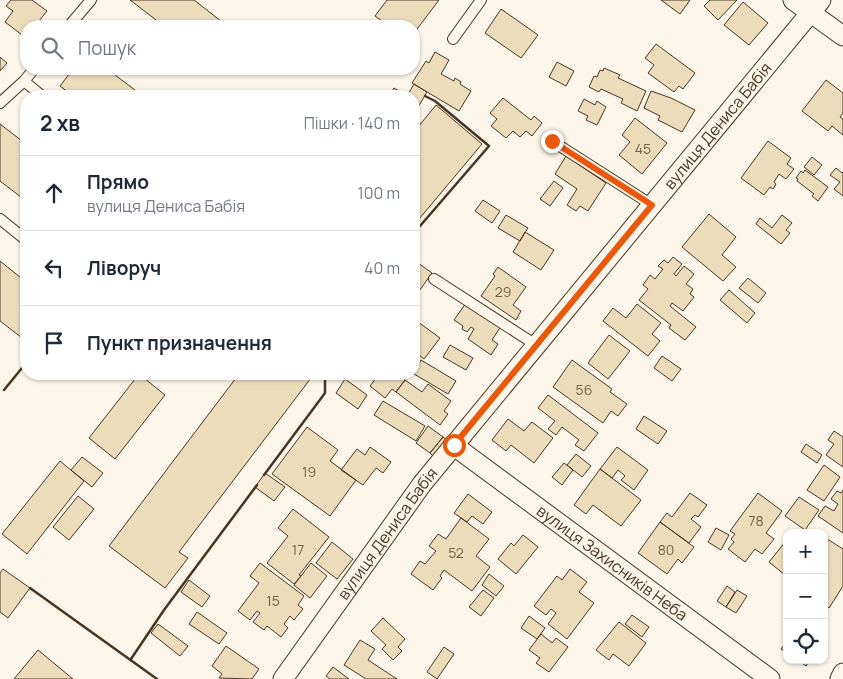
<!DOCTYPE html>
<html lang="uk">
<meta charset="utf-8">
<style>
body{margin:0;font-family:Manrope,sans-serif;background:#f2f2f3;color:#1f2937}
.controls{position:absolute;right:15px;bottom:15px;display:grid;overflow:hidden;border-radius:10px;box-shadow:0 1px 4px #0004}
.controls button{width:45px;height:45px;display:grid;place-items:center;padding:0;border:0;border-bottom:1px solid #e0e1e3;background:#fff;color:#1f2937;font:25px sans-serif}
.stop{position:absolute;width:15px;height:15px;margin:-11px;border:4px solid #ea580c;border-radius:50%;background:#fff}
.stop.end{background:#ea580c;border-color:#fff;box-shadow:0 1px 5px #0008}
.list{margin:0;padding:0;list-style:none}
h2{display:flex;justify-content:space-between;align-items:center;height:65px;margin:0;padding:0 20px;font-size:21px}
h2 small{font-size:16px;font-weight:400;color:#747a83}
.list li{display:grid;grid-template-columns:32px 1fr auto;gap:15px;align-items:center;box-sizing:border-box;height:75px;padding:0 20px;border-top:1px solid #e0e1e3}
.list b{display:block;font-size:19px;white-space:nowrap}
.list p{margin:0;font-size:16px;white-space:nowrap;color:#747a83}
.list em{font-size:16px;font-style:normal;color:#747a83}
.icon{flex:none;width:28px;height:28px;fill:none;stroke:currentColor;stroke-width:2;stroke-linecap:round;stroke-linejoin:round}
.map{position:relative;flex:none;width:843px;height:679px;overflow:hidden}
.search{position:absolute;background:#fff;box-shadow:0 1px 4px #0004;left:20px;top:20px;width:400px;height:55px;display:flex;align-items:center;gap:12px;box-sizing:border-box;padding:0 18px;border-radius:20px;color:#747a83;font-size:19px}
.panel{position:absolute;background:#fff;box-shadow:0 1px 4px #0004;left:20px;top:90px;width:400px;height:290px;border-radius:20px}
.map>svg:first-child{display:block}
</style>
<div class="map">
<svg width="843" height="679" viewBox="0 0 843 679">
<rect width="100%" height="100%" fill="#fbf6e9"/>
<path fill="#ecdcbc" stroke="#4a3520" d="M11,0h21l15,11 -12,15h-9v12l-21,-16 8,-11 -7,-5z
M130,0h64l32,25 -62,1z
M387,0h52l-25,33v-7h-25l-14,-10z
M661,0h29l-10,14z
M710,0h27l-19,20 -14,-14z
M743,2l25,21 -19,22 -25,-20z
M501,9l37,26 -17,23 -36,-25z
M656,44l39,29 -12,16 -4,-3 -5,6 -26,-19 6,-8 -9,-7z
M435,52l14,8 -8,14 13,7 1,-3 6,4 -1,2 11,7 -12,20 -47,-28 14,-22 3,2z
M0,57l7,6 -7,8z
M557,62l17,9 -8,15 -17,-9z
M604,68l16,7 -2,3 28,13 -9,20 -16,-8 2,-4 -22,-10 -2,3 -10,-5 5,-11 3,1 3,-7 3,1z
M73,69h34l36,27h-70l-13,-10z
M826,80l17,13v20l-3,4 3,2v16l-11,-9 -4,5 -26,-20z
M414,84l13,8 -13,22v-18h-25l5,-8 13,8z
M651,91l20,7 24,12 -13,22 -24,-12 2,-4 -16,-8z
M503,98l28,22 3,-4 8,7 -10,13 -6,-5 -6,6 -7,-6 -7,7 -15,-12 6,-7 -7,-6z
M584,99l11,6 2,-4 9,6 -9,18 -11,-5 2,-4 -10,-5z
M436,105l46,39 -68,81v-93z
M635,118l32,25 -25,31 -23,-19 11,-13 -8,-7z
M0,124l26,20v57l-26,-20z
M768,141l23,17 -4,6 7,5 -8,10 -7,-5 -5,8 2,2 -3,5 -3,-2 -6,8 -23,-17z
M566,156l40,27 -18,28 -8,-5 -4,5 -9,-6 10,-16 -22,-15z
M812,157l10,8 -8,10 -10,-8z
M836,168l6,5 1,-1v24l-9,-7 6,-7 -10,-7z
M805,170l23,17 -10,14 -6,-5 2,-2 -17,-13 1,-2 -2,-1 5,-7 2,2z
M554,181l9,7 -13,18 -10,-7z
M483,200l17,11 -8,12 -17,-12z
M709,214l27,23 -14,18 14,12 -13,14 -41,-34z
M506,215l22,13 -8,13 -22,-13z
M782,215l10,8 -6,7 4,3 -9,11 -25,-20 4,-6 12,10z
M525,232l29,18 -13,20 -28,-18z
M673,257l9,7 -8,10 2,2 8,-10 10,8 -8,10 7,5 -3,5 4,3 -11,14 -11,-8 -2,3 26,21 -11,13 -16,-12 2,-3 -32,-25 9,-11 -5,-4 7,-10 5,4 8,-10 -5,-3 6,-6 4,3z
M414,260l18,13 -18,25z
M0,261l26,21v59l-26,-20z
M498,267l28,20 -13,18 8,6 -5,9 -35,-24 14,-20 -2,-2z
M748,278l18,15 -8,10 -19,-15z
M729,290l26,23 -8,10 -27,-23z
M466,303l35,23 -9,14 6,4 -7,11 -23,-16 6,-10 -3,-2 -4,5 -5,-3 1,-3 -9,-6z
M637,304l24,19 -9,11 8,7 -12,15 -45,-35 10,-13 13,10z
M414,319l26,19 -16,21 -10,-8z
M609,335l21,16 -22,28 -20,-16z
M450,345l23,13 -7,12 -23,-13z
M662,356l19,13 -9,12 -18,-13z
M421,360l35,21 -8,13 -34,-20z
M572,360l40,29 -2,3 17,12 -9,12 -7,-5 -8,12 -50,-36z
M139,374l26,21 -50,64 -26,-21z
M239,374h75l-135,178 9,6 -23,30 -56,-42z
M379,374h17l9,6 -9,12 -4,-3 -7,9 -15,-12z
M345,379l22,16 -9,14 -22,-16z
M405,380l17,12 6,-8 23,17 -7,10 4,3 -8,11 -44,-33z
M548,395l50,38 -14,18 -9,-6 4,-5 -17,-13 -6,8 -8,-6 7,-8 -17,-13z
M383,401l42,25 -9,15 -42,-26z
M644,416l23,15 -9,13 -22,-15z
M508,419l16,12 8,-9 21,16 -19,25 -23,-18 -5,6 -14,-11z
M428,426l15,11 -13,16 -14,-10z
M307,427l31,23 -8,11 26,19 -26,36 -58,-42z
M834,431l9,6v30l-17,-12 8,-11 -6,-4z
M443,437l3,2 -12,18 -4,-4z
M806,444l16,11 -5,8 -16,-11z
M370,447l21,15 -8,11 -7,-5 -13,17 -22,-15 16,-21 8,6z
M617,447l31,23 -14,20 -13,-10 4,-4 -7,-6 -6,8 -12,-9z
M576,454l15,12 -9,11 -15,-12z
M82,457l21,16 -11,14 -21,-17z
M60,461l24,20 -57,73 -25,-20z
M564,463l9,7 -11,15 -10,-8z
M824,465l16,12 -16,24 -17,-11z
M600,469l41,31 -20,26 -28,-21 -7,9 -12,-9z
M265,473l20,14 -11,14 -19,-14z
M843,490v43l-25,-17 7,-10 9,5 4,-7 -7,-5 6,-8 4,2z
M690,493l17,12 -9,12 -3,-2 -4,4 10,8 -12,16 -29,-21 7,-9 5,4z
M758,493l24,18 -16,22 8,6 -12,15 -7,-5 -10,13 -17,-13 6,-7 -3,-3 4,-5 -5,-3z
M468,494l24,18 -9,12 -11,-8 -5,6 -13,-9z
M78,496l16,13 -25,31 -16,-13z
M799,497l20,13 -14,20 -20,-14z
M293,509l36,28 -30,38 2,1 -7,8 -27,-21 21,-27 -10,-8z
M461,518l28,21 -13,17 14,11 -18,24 -28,-21 -4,6 2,2 -9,12 -22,-16 9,-13 5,3 11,-13 -7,-5 9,-12 8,5z
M660,522l34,25 -12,16 -4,-4 -11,15 -29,-21z
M716,528l13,7 -8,15 -13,-8z
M523,535l15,12 -22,27 -18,-15 13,-16 3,3z
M824,537l19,12v37l-14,22 -5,-3z
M786,541l1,32 -2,2 -16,-13z
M332,542l21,17 -16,20 -21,-16z
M260,563l44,33 -6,9 5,4 -9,11 -4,-4 -6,8 4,4 -7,9 -14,-11 -3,4 -11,-8 7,-9 -3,-2 -7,9 -12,-9 21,-28 -9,-7z
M311,563l16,13 -17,22 -16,-13z
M3,569l27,19 -22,30 -8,-6v-39z
M570,569l17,13 -8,10 15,11 -27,36 -19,-15 8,-11 -5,-4 -5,6 -12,-9 23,-30 5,4z
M489,574l15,12 -8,10 -14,-11z
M189,580l21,16 -8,11 -21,-15z
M727,586l8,6 -9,15 -9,-6z
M483,590l11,8 -13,18 -12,-9z
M737,590l10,6 -11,17 -10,-6z
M197,612l30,21 -8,11 -30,-20z
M632,615l17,12 -7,10 -17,-13z
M529,616l16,12 -8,11 -16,-11z
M383,618l22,21 -7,8 4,4 -9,9 -11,-11 4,-4 -15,-14z
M619,622l27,21 -17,23 -16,-12 -4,6 -13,-10z
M158,624l30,22 -8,10 -29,-23z
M541,634l11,9 4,-5 12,9 -19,25 -13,-9 4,-5 -11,-8z
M360,640l15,9 -7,11 29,19h-31l-22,-14z
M787,641v12l-6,-4z
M226,646l33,23 -7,10 -33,-1 3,-4 -10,-8z
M444,647l10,7 -17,25 -10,-7z
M38,650l35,29h-59z
M798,660h12l-4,6z
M333,667l16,12h-19l-4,-3z"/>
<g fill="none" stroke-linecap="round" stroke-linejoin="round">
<g stroke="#4a3520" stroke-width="12">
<path id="service" d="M69,26l22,-26
M453,39l28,-39
M24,81l18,15
M0,103l24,-22 10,-12
M552,141l100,64
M0,219l26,21
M434,279l102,66"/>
</g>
<g stroke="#4a3520" stroke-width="21">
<g id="minor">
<path d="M793,0l50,36"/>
<path id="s1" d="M453,445l317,234"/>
<path id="s2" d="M283,679l139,-195 399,-484"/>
<path d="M840,679l3,-6"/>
</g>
</g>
<use href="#service" stroke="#fbf6e9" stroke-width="10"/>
<use href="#minor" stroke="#fbf6e9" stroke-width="19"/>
<path stroke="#4a3520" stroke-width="2.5" d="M414,233l75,-87 -54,-45 -10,-5
M4,390l22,-27
M264,475l61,-82v-19
M30,588l127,91
M131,659l33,-49 93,-125"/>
</g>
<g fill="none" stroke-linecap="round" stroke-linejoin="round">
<path stroke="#ea580c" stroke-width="6" d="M454,445l198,-240 -100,-64"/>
</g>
<g text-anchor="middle" stroke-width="4" stroke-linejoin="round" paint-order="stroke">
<g font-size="14" fill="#725f47">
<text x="643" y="154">45</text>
<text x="503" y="297">29</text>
<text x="584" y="395">56</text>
<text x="309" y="477">19</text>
<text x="756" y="526">78</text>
<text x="298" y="555">17</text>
<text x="666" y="555">80</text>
<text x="456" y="558">52</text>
<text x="273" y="606">15</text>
</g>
<g font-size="16" fill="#4a3520" stroke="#fbf6e9">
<text dy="6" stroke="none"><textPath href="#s2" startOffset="704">вулиця Дениса Бабія</textPath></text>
<text dy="6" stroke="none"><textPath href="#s2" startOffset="179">вулиця Дениса Бабія</textPath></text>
<text dy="6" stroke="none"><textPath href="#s1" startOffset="198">вулиця Захисників Неба</textPath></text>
</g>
</g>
</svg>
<div class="controls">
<button>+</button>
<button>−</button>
<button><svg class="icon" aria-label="locate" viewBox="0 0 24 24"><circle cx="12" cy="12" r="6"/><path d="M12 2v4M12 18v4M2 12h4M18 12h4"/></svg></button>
</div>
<div class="stop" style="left:454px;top:445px"></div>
<div class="stop end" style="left:552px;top:141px"></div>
<div class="search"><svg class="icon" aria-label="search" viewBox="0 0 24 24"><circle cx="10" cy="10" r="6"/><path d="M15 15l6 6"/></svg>Пошук</div>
<section class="panel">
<h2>2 хв<small>Пішки · 140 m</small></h2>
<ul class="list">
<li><svg class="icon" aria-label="ahead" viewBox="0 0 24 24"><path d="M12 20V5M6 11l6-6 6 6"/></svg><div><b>Прямо</b><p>вулиця Дениса Бабія</p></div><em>100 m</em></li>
<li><svg class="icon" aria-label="left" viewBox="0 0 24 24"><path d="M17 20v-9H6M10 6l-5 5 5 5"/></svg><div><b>Ліворуч</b></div><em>40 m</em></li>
<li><svg class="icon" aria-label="arrive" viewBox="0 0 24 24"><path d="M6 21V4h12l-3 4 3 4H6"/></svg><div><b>Пункт призначення</b></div></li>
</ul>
</section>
</div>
